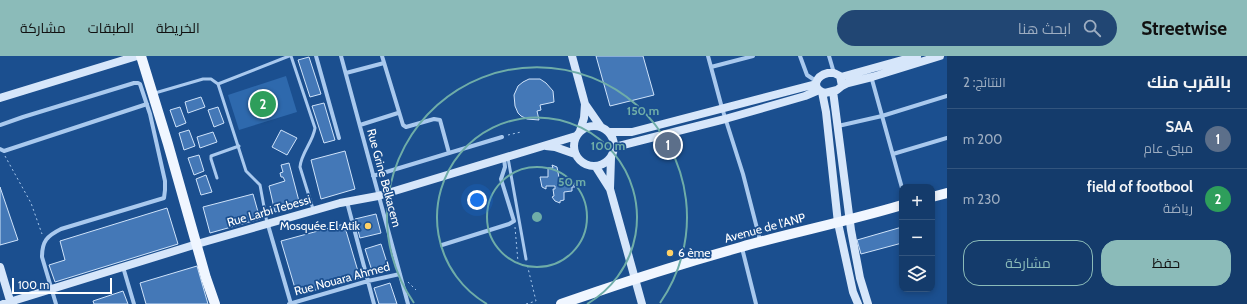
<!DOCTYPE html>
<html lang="ar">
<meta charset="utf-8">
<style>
body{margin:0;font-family:Cabin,Cairo,sans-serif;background:#214673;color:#f1f3f6;direction:rtl}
.controls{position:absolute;right:12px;bottom:12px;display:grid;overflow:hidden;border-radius:8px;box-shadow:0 2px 6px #0003}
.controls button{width:36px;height:36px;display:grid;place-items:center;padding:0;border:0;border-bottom:1px solid #33557e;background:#143b6b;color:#f1f3f6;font:20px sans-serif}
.scale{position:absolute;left:12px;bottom:10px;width:100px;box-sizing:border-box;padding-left:4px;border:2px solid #fff;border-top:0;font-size:11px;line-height:14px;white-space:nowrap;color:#fff;-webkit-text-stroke:3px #1b4f8f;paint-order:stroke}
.you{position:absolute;left:477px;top:144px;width:14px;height:14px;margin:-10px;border:3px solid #fff;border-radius:50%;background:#1a73e8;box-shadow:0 0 0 6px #1a73e833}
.badge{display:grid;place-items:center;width:26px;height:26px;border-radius:50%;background:#8bbbb9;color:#fff;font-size:13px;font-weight:700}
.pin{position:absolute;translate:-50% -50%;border:2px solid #fff;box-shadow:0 1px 4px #0006}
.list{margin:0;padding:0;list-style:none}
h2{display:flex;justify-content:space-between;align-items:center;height:52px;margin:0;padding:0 16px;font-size:17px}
h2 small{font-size:13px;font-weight:400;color:#9dadc1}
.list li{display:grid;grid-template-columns:26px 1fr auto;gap:12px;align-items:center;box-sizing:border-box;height:60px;padding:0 16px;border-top:1px solid #33557e}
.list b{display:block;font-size:15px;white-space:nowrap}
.list p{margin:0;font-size:13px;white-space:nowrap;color:#9dadc1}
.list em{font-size:13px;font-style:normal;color:#9dadc1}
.actions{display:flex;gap:8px;padding:12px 16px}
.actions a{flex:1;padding:9px 0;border:1px solid #8bbbb9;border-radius:16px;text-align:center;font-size:14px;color:#8bbbb9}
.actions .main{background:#8bbbb9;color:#111}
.icon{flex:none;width:22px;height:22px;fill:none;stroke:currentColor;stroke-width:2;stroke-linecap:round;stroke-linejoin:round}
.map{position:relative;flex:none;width:947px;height:248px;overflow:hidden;direction:ltr}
header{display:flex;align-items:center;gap:24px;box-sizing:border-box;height:56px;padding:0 20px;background:#8bbbb9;color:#111}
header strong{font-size:19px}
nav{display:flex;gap:22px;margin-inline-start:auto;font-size:14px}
.search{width:280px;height:36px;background:#214673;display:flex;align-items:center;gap:10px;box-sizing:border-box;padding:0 14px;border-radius:22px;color:#9dadc1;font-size:15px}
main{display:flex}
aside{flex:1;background:#143b6b}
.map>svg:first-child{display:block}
</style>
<header>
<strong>Streetwise</strong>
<div class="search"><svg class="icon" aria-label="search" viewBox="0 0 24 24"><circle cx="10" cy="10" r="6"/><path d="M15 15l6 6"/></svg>ابحث هنا</div>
<nav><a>الخريطة</a><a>الطبقات</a><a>مشاركة</a></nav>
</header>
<main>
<aside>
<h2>بالقرب منك<small>النتائج: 2</small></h2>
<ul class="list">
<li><span class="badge" style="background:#5c6f8a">1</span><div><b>SAA</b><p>مبنى عام</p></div><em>200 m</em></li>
<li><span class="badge" style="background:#2e9e5b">2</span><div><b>field of footbool</b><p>رياضة</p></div><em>230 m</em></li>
</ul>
<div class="actions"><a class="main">حفظ</a><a>مشاركة</a></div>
</aside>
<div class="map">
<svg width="947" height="248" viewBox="0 0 947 248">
<rect width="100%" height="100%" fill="#1b4f8f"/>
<path fill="#2e69ad" d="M286,20l11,36 -58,18 -11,-35z"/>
<path fill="#4478b7" stroke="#cfe3fa" d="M596,0h47l11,39 -44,11z
M309,1l12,37 -11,3 -12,-37z
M529,23h11l6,4 7,8 1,11 -14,3 1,5 -4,1 2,9 -12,-1 -6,-3 -3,-3 -3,-7 -1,-11 4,-9 5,-4z
M201,41l4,10 -17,6 -3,-11z
M324,47l11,37 -11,3 -12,-37z
M180,51l6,16 -10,4 -6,-17z
M218,51l6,16 -10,4 -6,-17z
M189,74l6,16 -11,4 -5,-17z
M281,74l16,8 -10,17 -15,-8z
M213,76l4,10 -17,6 -3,-11z
M345,95l10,38 -34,10 -10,-39z
M199,99l5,16 -10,4 -6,-17z
M289,107l11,42 -25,7 -6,-26 16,-5 -2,-4h-2l-1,-4 3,-1 -2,-7z
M552,109l5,2 3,16 11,-1 4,5h-3v4l-8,1v8l-4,1v2l-5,-2 -3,-4 2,-1 -1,-7h2v-3h-9v3l-4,-2 -2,-10h8v-9h5z
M206,119l6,17 -11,3 -5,-16z
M0,131l18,53 -18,5z
M253,138l7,25 -50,14 -7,-26z
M167,152l11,36 -123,38 -6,-17 16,-5 -5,-19z
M376,158l5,19 -21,5 -5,-19z
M344,168l16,54 -63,17 -16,-54z
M902,171v16l-41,11 -4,-14z
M381,188l8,25 -16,5 -8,-25z
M197,210l11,38h-62l-6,-21z
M390,227l7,21h-18l-5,-16z
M123,235l5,13h-34l-1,-3z"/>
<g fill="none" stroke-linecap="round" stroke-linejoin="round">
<path stroke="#a9c9ee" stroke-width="1" stroke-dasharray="2 3" stroke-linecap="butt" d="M508,79l13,-3
M5,100l26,47 11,31
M515,171l3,35
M408,226l8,8
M526,248l10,-3 -9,-37"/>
<path stroke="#a9c9ee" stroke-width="3" d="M291,0l24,72c-2,14 -14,25 -15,39l13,42
M155,37l48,-14h8l7,5
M508,102l18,101
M217,122l-6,-19v-3l28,-10
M267,167l-7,-38 -14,-14 -28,-87 71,-28"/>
<path stroke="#a9c9ee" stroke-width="4" d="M316,0l23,82
M341,0l67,248
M382,0l21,69 3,2 28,-8 6,1 9,33
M708,0l14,52 21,66 17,66
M800,0l7,19 9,6
M829,0l5,17
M711,11l42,-11
M346,17l38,-10
M871,20l31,112
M0,69l23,-8 111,-34h4l2,1 10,30 15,67v9l-1,8 -103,31c-14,7 -19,12 -19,28l14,47
M360,69l38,-12
M838,70l44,-10 65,-20
M0,93l4,2 143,-47
M893,98l54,-16
M373,120l129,-39
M347,146l27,102
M268,169l23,79
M442,189l67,-21 5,-3 -13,-42 4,-12 -1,-9
M742,192l14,56
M123,211l11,37
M289,248l79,-23 32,-7"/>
<path stroke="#d6e6fa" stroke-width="8" d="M572,0l13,48 16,23
M828,17h6l6,3 2,10 -5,4 -12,3c-15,-5 -9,-17 3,-20z
M841,21l76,-21
M842,30l6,-3 24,-6 68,-21
M833,35l18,139 9,48 8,26
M822,36l4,20 12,111 15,69 5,12
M0,42l137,-42
M574 90a20 20 0 1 1 40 0a20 20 0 1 1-40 0Z
M580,75l4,-13 1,-14
M610,76h22l184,-48
M546,90l9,1 20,7
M615,91l110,-28 80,-23 14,-6
M596,111l14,22 32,115
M610,132l1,-30
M0,211l11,37
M3,248l194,-60 143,-41 38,-7 198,-60"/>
<path stroke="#f0f6ff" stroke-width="10" d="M141,0l27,88 38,134 9,26
M932,141l15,-4
M561,248c60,-21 119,-40 180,-57 53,-15 108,-26 161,-42"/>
</g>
<g fill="none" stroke="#6fada8" stroke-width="2">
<circle cx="537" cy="161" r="50"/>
<path d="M487 248A100 100 0 1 1 587 248"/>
<path d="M414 247A150 150 0 1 1 660 247"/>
</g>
<g fill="#ffd166" stroke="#1b4f8f" stroke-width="1.5">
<circle cx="368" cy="170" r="4"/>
<circle cx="670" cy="197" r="4"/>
</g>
<g text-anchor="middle" stroke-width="3.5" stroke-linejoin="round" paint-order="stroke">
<g font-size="12" fill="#fff" stroke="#1b4f8f">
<text transform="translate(384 122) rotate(75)" y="4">Rue Grine Belkacem</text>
<text transform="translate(269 155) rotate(-16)" y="4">Rue Larbi Tebessi</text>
<text transform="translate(765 172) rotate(-15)" y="4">Avenue de l'ANP</text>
<text transform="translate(342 223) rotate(-15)" y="4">Rue Nouara Ahmed</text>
</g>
<g font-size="12" fill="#fff" stroke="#1b4f8f" text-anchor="end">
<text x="360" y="174">Mosquée El Atik</text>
<text x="678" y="201" text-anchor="start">6 ème</text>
</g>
</g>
<circle cx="537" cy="161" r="6" fill="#6fada8" stroke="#1b4f8f" stroke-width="2"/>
<g font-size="12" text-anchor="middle" font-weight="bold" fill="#6fada8" stroke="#1b4f8f" stroke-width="3.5" stroke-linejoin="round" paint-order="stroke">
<text x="643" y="59">150 m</text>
<text x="608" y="94">100 m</text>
<text x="572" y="130">50 m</text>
</g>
</svg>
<div class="controls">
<button>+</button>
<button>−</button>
<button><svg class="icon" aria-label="layers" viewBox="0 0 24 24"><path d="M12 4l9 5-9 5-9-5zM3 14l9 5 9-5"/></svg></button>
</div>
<div class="scale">100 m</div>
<div class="you"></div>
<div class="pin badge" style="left:668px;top:89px;background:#5c6f8a">1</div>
<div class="pin badge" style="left:263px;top:48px;background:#2e9e5b">2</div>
</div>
</main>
